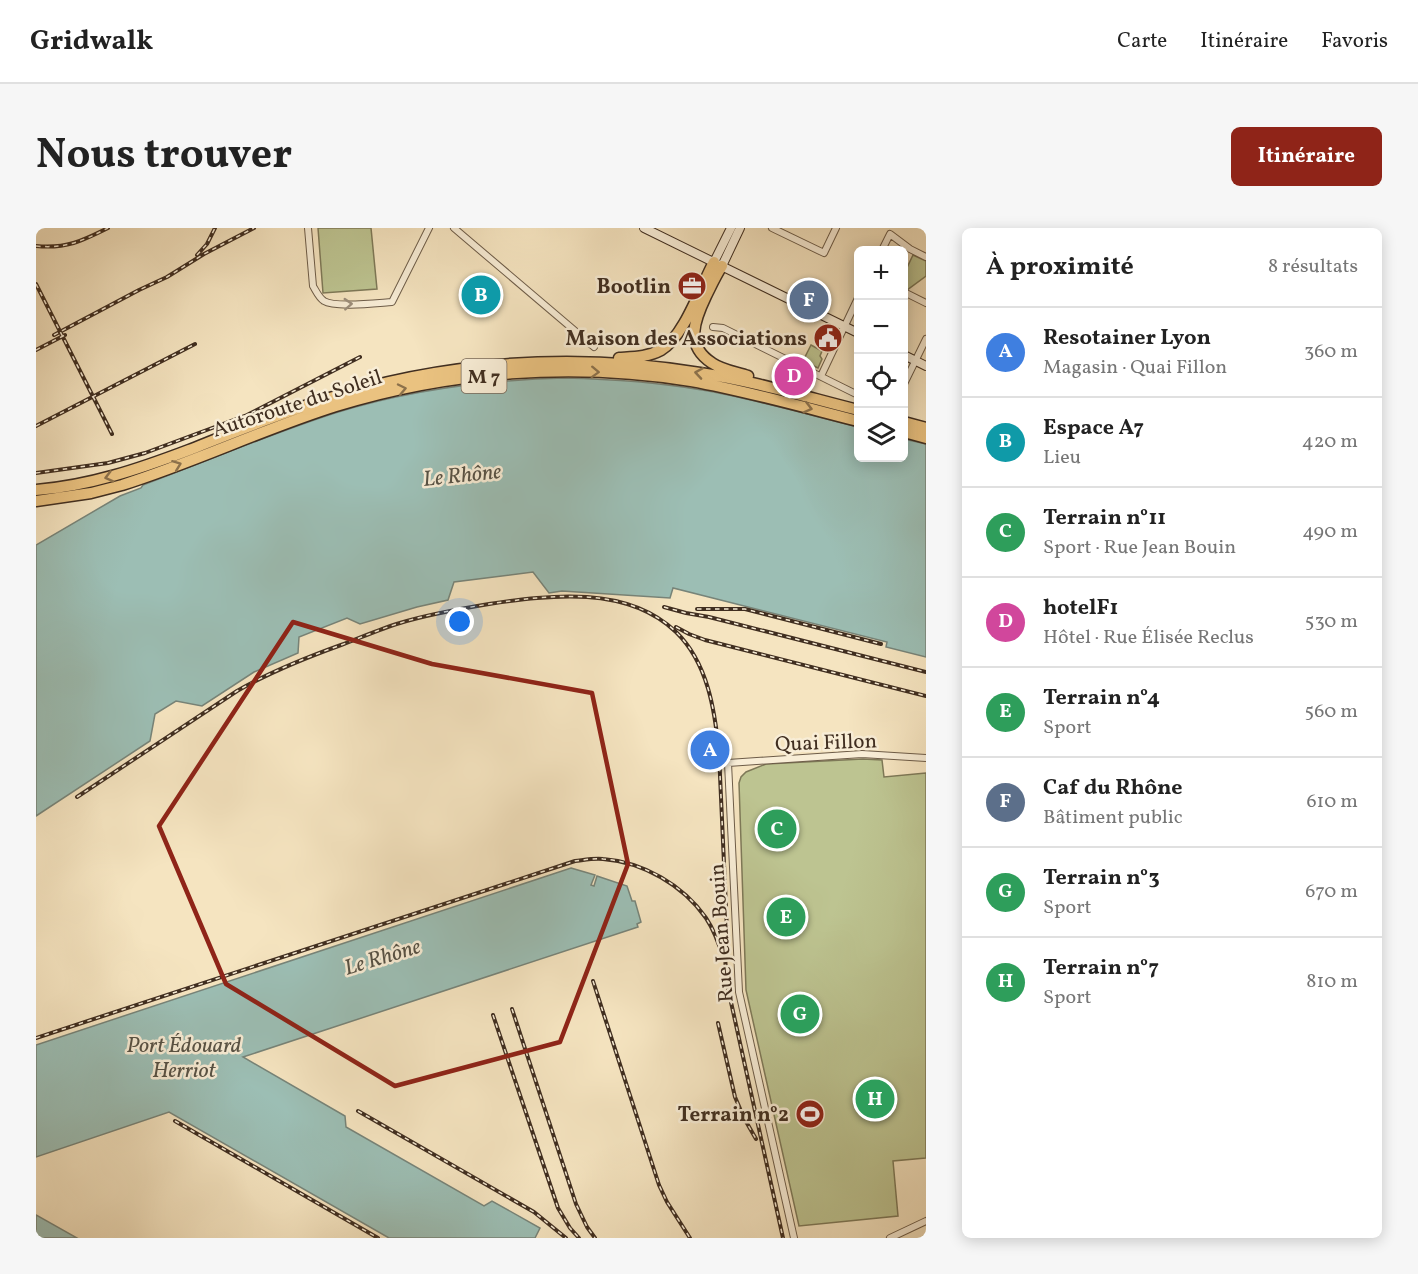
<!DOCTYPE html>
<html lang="fr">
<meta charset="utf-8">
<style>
body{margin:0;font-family:Vollkorn,serif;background:#f6f6f6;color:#222}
.controls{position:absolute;right:18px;top:18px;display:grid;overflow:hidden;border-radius:9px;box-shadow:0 3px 15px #0003}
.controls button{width:54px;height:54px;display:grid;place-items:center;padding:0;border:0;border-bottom:2px solid #e0e0e0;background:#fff;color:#222;font:30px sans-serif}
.you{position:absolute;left:424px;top:394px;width:21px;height:21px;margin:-15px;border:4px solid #fff;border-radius:50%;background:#1a73e8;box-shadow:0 0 0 9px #1a73e833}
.badge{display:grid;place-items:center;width:39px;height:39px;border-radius:50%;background:#8f2418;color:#fff;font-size:20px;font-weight:700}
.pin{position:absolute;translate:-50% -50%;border:3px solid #fff;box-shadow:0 2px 6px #0006}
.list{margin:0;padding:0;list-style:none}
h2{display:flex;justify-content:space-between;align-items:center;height:78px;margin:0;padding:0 24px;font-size:26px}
h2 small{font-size:20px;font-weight:400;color:#767676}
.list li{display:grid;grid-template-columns:39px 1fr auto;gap:18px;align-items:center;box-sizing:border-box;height:90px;padding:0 24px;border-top:2px solid #e0e0e0}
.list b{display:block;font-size:22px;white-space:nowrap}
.list p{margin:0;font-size:20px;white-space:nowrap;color:#767676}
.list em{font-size:20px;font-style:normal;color:#767676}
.icon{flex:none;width:33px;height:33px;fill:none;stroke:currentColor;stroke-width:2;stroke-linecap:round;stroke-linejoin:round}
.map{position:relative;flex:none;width:890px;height:1010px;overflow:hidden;border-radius:9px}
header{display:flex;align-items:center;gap:36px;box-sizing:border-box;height:84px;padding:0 30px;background:#fff;border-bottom:2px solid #e0e0e0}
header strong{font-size:28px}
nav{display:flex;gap:33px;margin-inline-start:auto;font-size:21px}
.intro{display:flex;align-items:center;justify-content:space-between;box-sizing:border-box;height:144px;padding:0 36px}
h1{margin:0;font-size:42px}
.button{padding:15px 27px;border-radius:9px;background:#8f2418;color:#fff;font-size:21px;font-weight:700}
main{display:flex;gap:36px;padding:0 36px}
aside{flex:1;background:#fff;border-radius:9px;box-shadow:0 3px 15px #0003}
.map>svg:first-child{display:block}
</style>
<header>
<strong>Gridwalk</strong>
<nav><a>Carte</a><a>Itinéraire</a><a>Favoris</a></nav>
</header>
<div class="intro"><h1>Nous trouver</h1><a class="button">Itinéraire</a></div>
<main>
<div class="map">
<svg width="890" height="1010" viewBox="0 0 890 1010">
<rect width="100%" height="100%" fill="#f5e4c0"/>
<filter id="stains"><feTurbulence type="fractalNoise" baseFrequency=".00333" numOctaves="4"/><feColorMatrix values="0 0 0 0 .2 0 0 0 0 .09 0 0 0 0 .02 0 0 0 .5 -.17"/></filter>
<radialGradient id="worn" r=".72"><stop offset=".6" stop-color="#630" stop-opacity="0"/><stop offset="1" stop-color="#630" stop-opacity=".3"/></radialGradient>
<path fill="#bdc491" stroke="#7e7958" stroke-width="1.5" d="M282,0h53l6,61 -54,4z
M877,27l13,6v15l-19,14 -3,-2v-14z
M775,117l11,6 -2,5 2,3 -4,9 -15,-7z
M827,531l19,1 2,17 42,-4v385l-33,3 5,55 -99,10 -53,-236 -7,-207 2,-6 5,-5 20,-8z"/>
<path fill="#9cbeb4" stroke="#778479" stroke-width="1.5" d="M528,150c46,1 92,4 138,12 53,9 104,24 156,37v31h46v-19l22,5v213l-40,-10 1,-5 -214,-54 -3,10 -108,-7 -13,2 -16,-21 -79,10 -6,18 -31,7 -57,17 -13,-6 -48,19 -1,16 -44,19 -52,34 -26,-5 -21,13 -5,27 -114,75v-271l84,-49 21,-8 2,-3c64,-24 127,-51 192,-72 74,-23 151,-33 229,-35z
M535,640l24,7 -4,10 3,1 3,-10 30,10 5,15h3l6,21 -4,2 1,3 -395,130 102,59 1,11 138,79 8,-5 48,27 -5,10h-146l-220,-126 -133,45v-112z
M0,987l41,23h-41z"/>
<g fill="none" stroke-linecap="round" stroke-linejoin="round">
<g stroke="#6d5c48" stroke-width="8">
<path id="street" d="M272,0l5,58c3,5 6,12 11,15 11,7 53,2 68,1l37,-74
M418,0l140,119
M736,0l52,25 12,-25
M846,22l8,-16 20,15 16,8
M868,64l22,11
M677,99l10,1 135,67
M785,148l37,-78
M868,156l22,-45
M758,1010l-55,-246 -11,-229 134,-9 64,4
M854,1010l36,-17"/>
</g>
<g stroke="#402e20" stroke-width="10">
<path id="secondary" d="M608,0l214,105
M678,34l17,-34
M686,38l18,-38
M868,127l22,11"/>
</g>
<g stroke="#402e20" stroke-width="13">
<path id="highway" d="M686,38c-6,9 -11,20 -16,30 -11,23 -22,49 6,67 10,7 24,9 36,13
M583,130c14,-1 29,-1 42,-8 23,-13 40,-64 53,-88
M868,194l22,6
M868,204l22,6
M0,262c53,-4 103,-21 153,-40 43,-17 87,-35 131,-49 122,-40 253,-49 380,-28 54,8 106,24 158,37
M0,273l55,-8 31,-8c73,-23 141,-56 214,-79 113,-35 237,-44 355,-25 56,10 112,26 167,40"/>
</g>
<use href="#street" stroke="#f8edd6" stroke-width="6"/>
<use href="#secondary" stroke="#f8edd6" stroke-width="8"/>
<use href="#highway" stroke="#eac280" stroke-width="10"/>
<g stroke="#402e20" stroke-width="4">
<path id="rail" d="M0,18c30,3 46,-5 72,-18
M161,27l10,-11 8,-16
M0,56l76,150
M18,107l85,-45 28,-13 37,-23 50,-26
M0,122l29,-15
M0,198l159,-82
M0,245l72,-10 37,-10 102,-38 113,-58
M628,379l22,6 23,4 217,55
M661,381h48l136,35
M640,399l13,7 16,6 221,56
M41,569l160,-106c33,-19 68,-33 104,-46 19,-7 39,-16 59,-22 29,-9 59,-14 89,-19 61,-9 138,-19 187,28 32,31 39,79 43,121l8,177 -2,27 2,27 56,254
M557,753l66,204 8,17 23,36
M476,781l64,195 11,23 8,11
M457,787l65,193 12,20 9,10
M682,795l17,74 9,21 12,21
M0,810l539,-177c9,-1 19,-3 28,-2 40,3 80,26 103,59 8,12 13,26 17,39
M322,883l176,101 32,26
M139,893l203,117"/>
</g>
<use href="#rail" stroke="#f8edd6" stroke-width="1.5" stroke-dasharray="4.5" stroke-linecap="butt"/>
</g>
<defs><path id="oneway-chevron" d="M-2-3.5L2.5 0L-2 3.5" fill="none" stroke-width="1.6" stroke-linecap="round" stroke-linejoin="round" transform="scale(1.5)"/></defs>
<use stroke="#9c8e7b" href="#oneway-chevron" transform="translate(312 76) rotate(-3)"/>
<g stroke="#8c714b">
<use href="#oneway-chevron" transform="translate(559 144) rotate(2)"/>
<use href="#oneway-chevron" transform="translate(663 145) rotate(-171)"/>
<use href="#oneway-chevron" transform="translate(366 161) rotate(-12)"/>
<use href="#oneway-chevron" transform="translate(772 180) rotate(14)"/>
<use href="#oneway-chevron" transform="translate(141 237) rotate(-21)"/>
<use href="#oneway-chevron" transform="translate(73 249) rotate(165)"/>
</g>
<path fill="none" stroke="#8f2418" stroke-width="4.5" stroke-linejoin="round" d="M257,394l139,42 160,29 36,171 -68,178 -165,44 -169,-102 -67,-158z"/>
<defs>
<g id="office-disc" transform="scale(1.5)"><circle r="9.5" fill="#8f2418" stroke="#f8edd6"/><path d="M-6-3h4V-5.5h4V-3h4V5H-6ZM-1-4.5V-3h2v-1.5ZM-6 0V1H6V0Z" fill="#fff"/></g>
<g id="civic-disc" transform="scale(1.5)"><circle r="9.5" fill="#8f2418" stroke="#f8edd6"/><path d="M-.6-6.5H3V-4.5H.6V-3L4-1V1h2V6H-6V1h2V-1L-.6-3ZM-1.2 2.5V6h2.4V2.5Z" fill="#fff"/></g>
<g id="stadium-disc" transform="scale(1.5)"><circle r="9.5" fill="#8f2418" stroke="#f8edd6"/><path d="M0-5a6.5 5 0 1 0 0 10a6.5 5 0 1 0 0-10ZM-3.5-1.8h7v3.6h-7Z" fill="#fff"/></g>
</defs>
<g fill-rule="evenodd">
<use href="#office-disc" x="656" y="58"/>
<use href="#civic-disc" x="792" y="110"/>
<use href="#stadium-disc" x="774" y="886"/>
</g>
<g text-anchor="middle" stroke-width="5" stroke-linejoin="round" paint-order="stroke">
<rect fill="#f8edd6" stroke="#776757" stroke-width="1.5" x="425.5" y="131" width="45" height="34" rx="4.5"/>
<g font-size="20" font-weight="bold" fill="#402e20">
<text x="448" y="155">M 7</text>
</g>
<g font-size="21" font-weight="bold" fill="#402e20" stroke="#f8edd6" text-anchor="end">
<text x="635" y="65">Bootlin</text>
<text x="771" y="117">Maison des Associations</text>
<text x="753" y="893">Terrain n°2</text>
</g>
<g font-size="21" fill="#402e20" stroke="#f8edd6">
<text transform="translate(261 175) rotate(-18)" y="7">Autoroute du Soleil</text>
<text transform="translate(790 514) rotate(-2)" y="7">Quai Fillon</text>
<text transform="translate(685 705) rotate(-94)" y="7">Rue Jean Bouin</text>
</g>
<g font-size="22" font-style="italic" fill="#575245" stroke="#f8edd6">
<text transform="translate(426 246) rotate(-6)" y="8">Le Rhône</text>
<text transform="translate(346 728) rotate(-17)" y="8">Le Rhône</text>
<text x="148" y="824">Port Édouard<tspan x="148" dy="25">Herriot</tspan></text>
</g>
</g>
<rect width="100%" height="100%" filter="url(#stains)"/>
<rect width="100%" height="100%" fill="url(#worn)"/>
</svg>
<div class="controls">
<button>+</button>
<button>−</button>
<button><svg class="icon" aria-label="locate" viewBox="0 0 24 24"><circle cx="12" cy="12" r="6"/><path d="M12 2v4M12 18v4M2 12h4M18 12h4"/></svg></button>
<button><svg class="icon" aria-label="layers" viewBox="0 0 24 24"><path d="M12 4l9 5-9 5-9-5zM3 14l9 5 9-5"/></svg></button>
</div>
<div class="you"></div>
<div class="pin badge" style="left:674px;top:522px;background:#3f7fe0">A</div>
<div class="pin badge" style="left:445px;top:67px;background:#0f9aa8">B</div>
<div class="pin badge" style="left:741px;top:601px;background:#2e9e5b">C</div>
<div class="pin badge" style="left:758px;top:148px;background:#d1479c">D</div>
<div class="pin badge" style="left:750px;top:689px;background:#2e9e5b">E</div>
<div class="pin badge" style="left:773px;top:72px;background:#5c6f8a">F</div>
<div class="pin badge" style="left:764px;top:786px;background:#2e9e5b">G</div>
<div class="pin badge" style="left:839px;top:871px;background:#2e9e5b">H</div>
</div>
<aside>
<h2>À proximité<small>8 résultats</small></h2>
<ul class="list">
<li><span class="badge" style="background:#3f7fe0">A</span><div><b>Resotainer Lyon</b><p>Magasin · Quai Fillon</p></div><em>360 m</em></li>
<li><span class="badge" style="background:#0f9aa8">B</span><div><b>Espace A7</b><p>Lieu</p></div><em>420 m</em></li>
<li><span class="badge" style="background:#2e9e5b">C</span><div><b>Terrain n°11</b><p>Sport · Rue Jean Bouin</p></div><em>490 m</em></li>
<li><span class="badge" style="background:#d1479c">D</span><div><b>hotelF1</b><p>Hôtel · Rue Élisée Reclus</p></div><em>530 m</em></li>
<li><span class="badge" style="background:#2e9e5b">E</span><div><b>Terrain n°4</b><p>Sport</p></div><em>560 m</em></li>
<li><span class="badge" style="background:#5c6f8a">F</span><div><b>Caf du Rhône</b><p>Bâtiment public</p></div><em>610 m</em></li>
<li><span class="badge" style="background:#2e9e5b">G</span><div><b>Terrain n°3</b><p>Sport</p></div><em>670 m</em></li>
<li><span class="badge" style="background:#2e9e5b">H</span><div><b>Terrain n°7</b><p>Sport</p></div><em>810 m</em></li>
</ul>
</aside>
</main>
